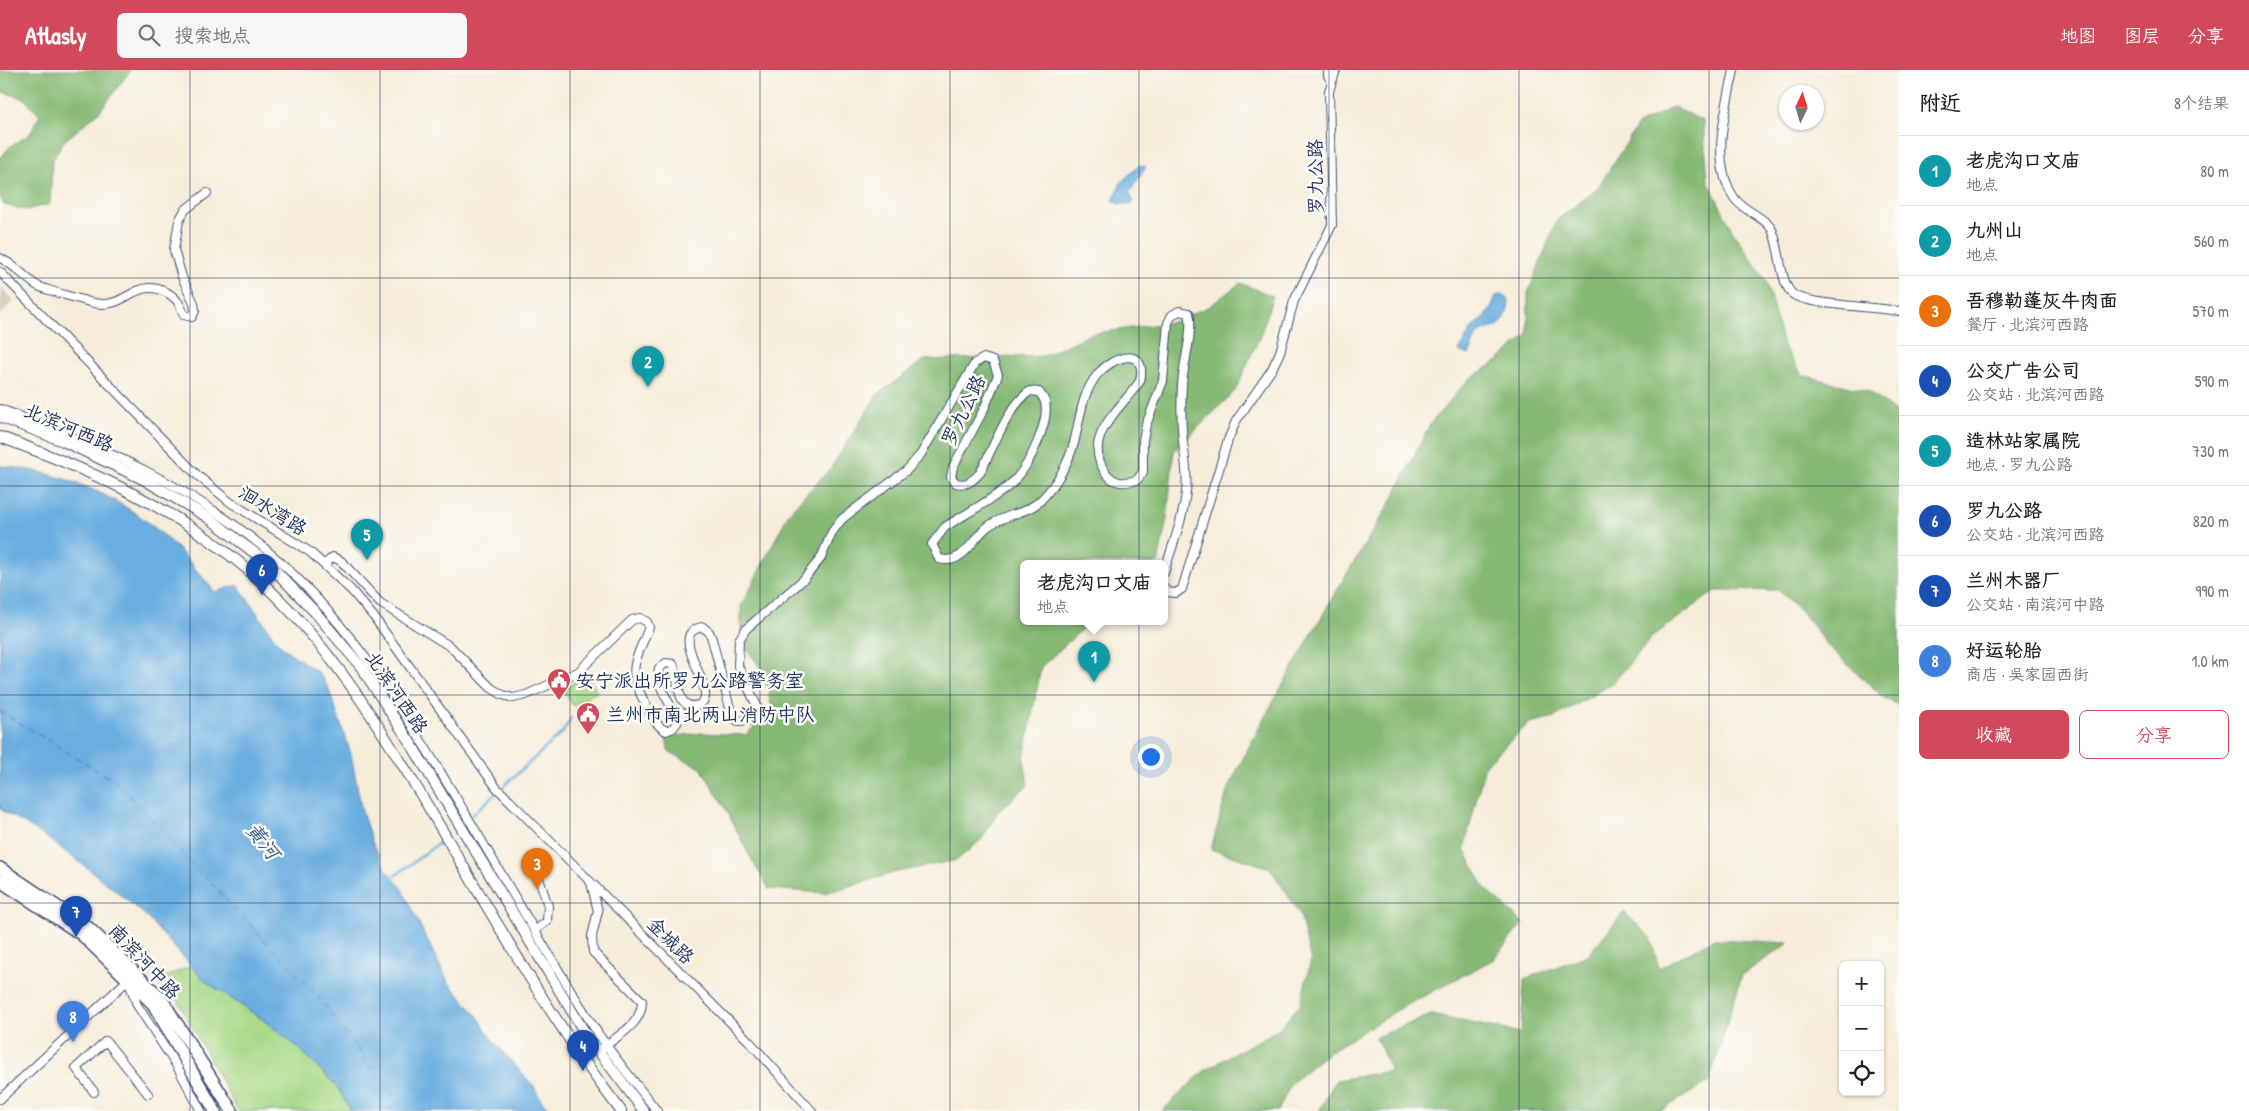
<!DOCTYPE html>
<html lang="zh">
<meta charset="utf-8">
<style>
body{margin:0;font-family:"Patrick Hand","LXGW WenKai TC",sans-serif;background:#f6f6f6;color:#222}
.controls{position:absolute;right:15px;bottom:15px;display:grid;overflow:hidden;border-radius:8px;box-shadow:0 1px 4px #0004}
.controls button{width:45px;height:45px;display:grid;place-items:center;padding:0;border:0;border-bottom:1px solid #e0e0e0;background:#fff;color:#222;font:25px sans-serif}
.compass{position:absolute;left:1779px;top:15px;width:45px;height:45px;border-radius:50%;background:#fff;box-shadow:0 1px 4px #0004;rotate:4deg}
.you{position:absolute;left:1150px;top:686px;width:18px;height:18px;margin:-12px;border:4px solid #fff;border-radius:50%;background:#1a73e8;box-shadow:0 0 0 8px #1a73e833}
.badge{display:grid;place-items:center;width:32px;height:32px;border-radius:50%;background:#d1495b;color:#fff;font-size:16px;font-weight:700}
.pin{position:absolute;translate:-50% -41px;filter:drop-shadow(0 1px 2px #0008)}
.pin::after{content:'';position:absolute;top:26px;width:18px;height:15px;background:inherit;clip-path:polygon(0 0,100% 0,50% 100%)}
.popup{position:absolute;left:1020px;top:490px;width:148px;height:65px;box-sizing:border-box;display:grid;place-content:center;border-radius:8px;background:#fff;filter:drop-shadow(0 1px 4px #0005);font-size:16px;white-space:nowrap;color:#767676}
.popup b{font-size:19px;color:#222}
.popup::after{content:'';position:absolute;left:50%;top:100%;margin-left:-10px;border:10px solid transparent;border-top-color:#fff}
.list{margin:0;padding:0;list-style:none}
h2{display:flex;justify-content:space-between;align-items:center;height:65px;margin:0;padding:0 20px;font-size:21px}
h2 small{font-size:16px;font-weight:400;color:#767676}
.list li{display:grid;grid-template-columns:32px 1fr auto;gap:15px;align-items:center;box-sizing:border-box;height:70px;padding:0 20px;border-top:1px solid #e0e0e0}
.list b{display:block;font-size:19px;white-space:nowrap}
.list p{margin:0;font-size:16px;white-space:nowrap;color:#767676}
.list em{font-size:16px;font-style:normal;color:#767676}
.actions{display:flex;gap:10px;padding:15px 20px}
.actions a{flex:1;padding:11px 0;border:1px solid #d1495b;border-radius:8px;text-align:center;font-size:18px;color:#d1495b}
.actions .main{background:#d1495b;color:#fff}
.icon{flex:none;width:28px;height:28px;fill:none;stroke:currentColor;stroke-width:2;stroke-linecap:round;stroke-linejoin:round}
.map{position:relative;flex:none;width:1899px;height:1041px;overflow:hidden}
header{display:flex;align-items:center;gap:30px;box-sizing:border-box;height:70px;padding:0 25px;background:#d1495b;color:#fff}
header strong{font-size:24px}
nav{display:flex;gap:28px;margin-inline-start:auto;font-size:18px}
.search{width:350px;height:45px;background:#f6f6f6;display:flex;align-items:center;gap:12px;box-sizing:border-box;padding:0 18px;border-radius:8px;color:#767676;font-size:19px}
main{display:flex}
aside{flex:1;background:#fff}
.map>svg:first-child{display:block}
</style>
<header>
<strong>Atlasly</strong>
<div class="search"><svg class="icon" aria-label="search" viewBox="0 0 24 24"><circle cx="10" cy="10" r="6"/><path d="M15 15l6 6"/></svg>搜索地点</div>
<nav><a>地图</a><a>图层</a><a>分享</a></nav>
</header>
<main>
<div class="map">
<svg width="1899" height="1041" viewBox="0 0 1899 1041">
<rect width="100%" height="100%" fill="#fdfcf7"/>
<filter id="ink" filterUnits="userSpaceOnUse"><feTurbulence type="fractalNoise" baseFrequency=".02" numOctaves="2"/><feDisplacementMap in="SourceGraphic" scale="10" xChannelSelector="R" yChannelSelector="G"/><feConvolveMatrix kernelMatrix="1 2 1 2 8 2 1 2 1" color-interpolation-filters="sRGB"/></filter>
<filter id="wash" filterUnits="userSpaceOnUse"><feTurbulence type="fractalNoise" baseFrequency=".0096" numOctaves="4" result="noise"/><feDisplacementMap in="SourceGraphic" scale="20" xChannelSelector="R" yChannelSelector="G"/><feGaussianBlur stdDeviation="1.12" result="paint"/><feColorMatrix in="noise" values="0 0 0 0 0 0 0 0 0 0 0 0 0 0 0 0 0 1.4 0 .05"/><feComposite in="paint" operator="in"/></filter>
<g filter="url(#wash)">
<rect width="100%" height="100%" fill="#f6ecd9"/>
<path fill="#cbc3b8" d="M0,216l14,14 -14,16z"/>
<path fill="#a8d988" stroke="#628473" d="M587,605l10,17 -24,14 -10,-17z
M191,896l14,15 57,38 38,30 37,38 14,24h-113l-73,-134z"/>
<path fill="#86b974" stroke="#507469" d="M0,0h131l-32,42 -36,30 -11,19 -2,43 -24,6 -22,-5 -4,-8v-39l11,-12 19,-12 10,-19 -17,-17 -23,-7z
M1673,37l30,14 5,60 23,47 35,53 17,64 19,30 68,17 29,23v290l-14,-6 -58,-54 -26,-34 -23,-21 -63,1 -63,46 -40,47 -57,33 -26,6 -44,42 -21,84 20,38 39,36 -29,36 -93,49 -72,44 -38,31 -13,28h-116l43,-41 74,-41 21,-25 11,-43 -11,-47 -30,-46 -59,-19 17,-61 35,-68 71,-125 59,-97 37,-74 38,-44 30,-19 30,-27v-41l29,-73 40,-31 41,-64z
M1240,213l33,13 -13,40 -25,55 -61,60 -7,67 -9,45h-134v58h67l-50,46 -17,92 4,26 -30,27 -16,27 -25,21 -60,12 -71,21 -57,-4 -21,-36 -22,-44 -25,-41 -33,-17 -2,-14 36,-4 43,2 27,-24 -8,-39 -23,-30v-36l49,-95 41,-43 46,-73 47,-35 119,-4 48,-22 82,-12 37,-16z
M1624,842l26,25 9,31 56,-29 74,4 -47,32 -33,107 -49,29h-341l17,-31 55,-9 -15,-34 55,-22 90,18 3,-54 64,-24z"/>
<path fill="#6bafe0" stroke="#436f9f" d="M1140,95l6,2 -17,26 3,3 -1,2 3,3 -3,3h-12l-6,-3 9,-20z
M1501,225l6,2 2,5c-4,28 -12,22 -32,32l-8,21 -10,-4 13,-23 17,-16 7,-16z
M0,396c69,6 132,35 180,85 12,13 23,27 35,41l23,-7 37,54 11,11 33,23 9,14 23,67 11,58 11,32 14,27 14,16 47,95 31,36 12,20 43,49 7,13 10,11h-200l-14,-24 -37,-38 -38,-30 -57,-38 -61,-67 -54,-44 -47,-35 -43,-26z"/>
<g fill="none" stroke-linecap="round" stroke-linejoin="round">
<path stroke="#6bafe0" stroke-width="2.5" d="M471,746l92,-84 8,-14
M392,808l47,-35"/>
<path stroke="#375c8c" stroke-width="1" stroke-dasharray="6 5" stroke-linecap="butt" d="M0,641l116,71 204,217 84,112"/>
</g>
</g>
<g filter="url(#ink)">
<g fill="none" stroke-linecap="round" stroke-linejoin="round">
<g stroke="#3c4b70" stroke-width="10">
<path id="minor" d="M1328,0v6l4,5
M1734,0c-8,41 -25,92 1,129 9,12 28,17 36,29 10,16 8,58 23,67 16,10 82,12 105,16
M0,188c15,7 23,18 36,27 6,4 50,16 58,18 33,7 39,-26 72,-11 11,6 14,12 18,23l8,2 3,-6 -1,-8 -12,-26 -8,-27 5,-29 6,-11 22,-17
M0,202l197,203 33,27 80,50 41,38 23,27 122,170 252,253 64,71
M0,339c99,36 199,80 278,151 77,69 130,158 183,246 45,75 88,152 136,226 18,27 40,53 60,79
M325,494l8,-7 8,4 39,42 71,44 40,41 12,7 10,3 13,-3 52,-23 54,-52 8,-2 7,4 2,5c-15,39 -23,41 -2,80 6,10 9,19 19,24l7,-3 4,-5c-3,-19 -23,-36 -18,-55l7,-5 7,1c6,11 3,27 10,37 6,8 20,6 22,-4 3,-20 -37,-65 -2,-70l6,5 3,7 20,77 6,5 14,-1 4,-5 1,-9 -19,-40 1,-26 7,-11 15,-13 42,-36 18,-22 11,-26 10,-13 65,-49 14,-16 54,-91 9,-5 9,3 5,14 -14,34 -31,58 -2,10 5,6c12,3 16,-2 24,-10 13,-25 28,-67 50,-82l9,1c2,3 5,6 6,10 5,20 -16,63 -30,78 -15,16 -50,34 -70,47l-13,17 7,15c24,6 31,-17 47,-31 16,-14 41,-13 56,-29 15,-16 26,-35 32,-56 6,-23 7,-48 23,-68 15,-19 51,-30 43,6 -19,28 -60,57 -34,92 9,12 19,10 31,7l6,-8v-32l3,-15 17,-44 5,-58 4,-8 7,-4 10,2c5,17 -6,51 -7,72 -1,19 -1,38 1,57 2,17 5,33 3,50 -3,28 -14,54 -22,81
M1164,518l3,4 9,1 6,-4 46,-149 8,-19 36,-52 8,-17 14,-51 38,-76 -3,-134 7,-21
M591,813l7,28 -6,25 1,16 49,49c0,23 -22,33 -38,46
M536,860l11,-9 1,-15 -12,-37
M129,912l8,23 41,63 23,43
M94,1022l-18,-24 30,-27 42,53
M0,1029l130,-121"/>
</g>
<g stroke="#3c4b70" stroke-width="12">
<path id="major" d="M0,347l63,24 82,39 64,38 59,45 47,49 47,56 51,79 172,286 59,78
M0,367c91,33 183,74 256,140 71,64 121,145 170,226 62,104 121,212 195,308"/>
</g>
<g stroke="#3c4b70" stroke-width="14">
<path id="highway" d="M0,798l89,60 72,70 71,113
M0,811l82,54 71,69 62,107"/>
</g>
<use href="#minor" stroke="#fff" stroke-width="8"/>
<use href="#major" stroke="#fff" stroke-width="10"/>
<use href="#highway" stroke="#fff" stroke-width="11"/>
</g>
</g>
<path fill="none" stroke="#1b2f5e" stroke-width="1" stroke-opacity="0.55" d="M190,0v1041M380,0v1041M570,0v1041M760,0v1041M950,0v1041M1139,0v1041M1329,0v1041M1519,0v1041M1709,0v1041M0,208h1899M0,416h1899M0,625h1899M0,833h1899"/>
<defs>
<g id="civic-pin" transform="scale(1.25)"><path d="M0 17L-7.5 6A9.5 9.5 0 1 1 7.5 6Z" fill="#d1495b" stroke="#fdfcf7"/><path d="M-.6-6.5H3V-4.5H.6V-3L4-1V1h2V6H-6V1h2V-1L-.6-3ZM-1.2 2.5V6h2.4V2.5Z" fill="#fff"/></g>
</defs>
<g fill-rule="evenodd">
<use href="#civic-pin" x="559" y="610"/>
<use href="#civic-pin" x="588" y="644"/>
</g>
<g text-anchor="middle" stroke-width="5" stroke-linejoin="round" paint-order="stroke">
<g font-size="19" fill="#1b2f5e" stroke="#fdfcf7">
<text transform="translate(1315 107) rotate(-91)" y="7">罗九公路</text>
<text transform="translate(963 340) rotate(-64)" y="7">罗九公路</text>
<text transform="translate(69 357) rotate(23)" y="7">北滨河西路</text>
<text transform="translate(273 440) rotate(32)" y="7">洄水湾路</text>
<text transform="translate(397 622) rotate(56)" y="7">北滨河西路</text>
<text transform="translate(671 870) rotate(45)" y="7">金城路</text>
<text transform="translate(145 891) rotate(47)" y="7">南滨河中路</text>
</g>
<g font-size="19" fill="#1b2f5e" stroke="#fdfcf7" text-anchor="start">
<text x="576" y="617">安宁派出所罗九公路警务室</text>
<text x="606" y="651">兰州市南北两山消防中队</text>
</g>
<g font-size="20" font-style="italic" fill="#375c8c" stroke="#fdfcf7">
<text transform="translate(263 771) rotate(51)" y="7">黄河</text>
</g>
</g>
</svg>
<div class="controls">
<button>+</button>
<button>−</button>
<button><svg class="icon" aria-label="locate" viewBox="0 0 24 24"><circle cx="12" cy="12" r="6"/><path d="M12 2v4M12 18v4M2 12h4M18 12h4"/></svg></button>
</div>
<svg class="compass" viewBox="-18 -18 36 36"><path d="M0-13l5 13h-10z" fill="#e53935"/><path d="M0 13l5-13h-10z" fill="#767676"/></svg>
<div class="you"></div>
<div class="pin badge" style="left:1094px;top:612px;background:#0f9aa8">1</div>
<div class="popup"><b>老虎沟口文庙</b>地点</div>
<div class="pin badge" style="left:648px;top:317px;background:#0f9aa8">2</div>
<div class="pin badge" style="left:537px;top:819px;background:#e8710a">3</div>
<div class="pin badge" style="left:583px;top:1001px;background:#1a4fb4">4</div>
<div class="pin badge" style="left:367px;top:490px;background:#0f9aa8">5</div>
<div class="pin badge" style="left:262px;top:525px;background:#1a4fb4">6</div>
<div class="pin badge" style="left:76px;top:867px;background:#1a4fb4">7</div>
<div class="pin badge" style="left:73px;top:972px;background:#3f7fe0">8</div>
</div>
<aside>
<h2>附近<small>8个结果</small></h2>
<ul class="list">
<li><span class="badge" style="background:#0f9aa8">1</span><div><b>老虎沟口文庙</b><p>地点</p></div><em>80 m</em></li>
<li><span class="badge" style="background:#0f9aa8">2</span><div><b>九州山</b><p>地点</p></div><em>560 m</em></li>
<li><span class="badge" style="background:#e8710a">3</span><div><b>吾穆勒蓬灰牛肉面</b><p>餐厅 · 北滨河西路</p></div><em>570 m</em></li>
<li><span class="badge" style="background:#1a4fb4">4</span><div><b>公交广告公司</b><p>公交站 · 北滨河西路</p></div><em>590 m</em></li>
<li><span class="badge" style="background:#0f9aa8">5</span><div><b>造林站家属院</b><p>地点 · 罗九公路</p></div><em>730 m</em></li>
<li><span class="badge" style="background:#1a4fb4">6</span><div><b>罗九公路</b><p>公交站 · 北滨河西路</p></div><em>820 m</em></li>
<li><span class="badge" style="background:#1a4fb4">7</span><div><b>兰州木器厂</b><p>公交站 · 南滨河中路</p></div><em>990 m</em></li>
<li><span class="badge" style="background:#3f7fe0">8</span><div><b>好运轮胎</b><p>商店 · 吴家园西街</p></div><em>1.0 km</em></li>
</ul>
<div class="actions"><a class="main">收藏</a><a>分享</a></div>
</aside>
</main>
